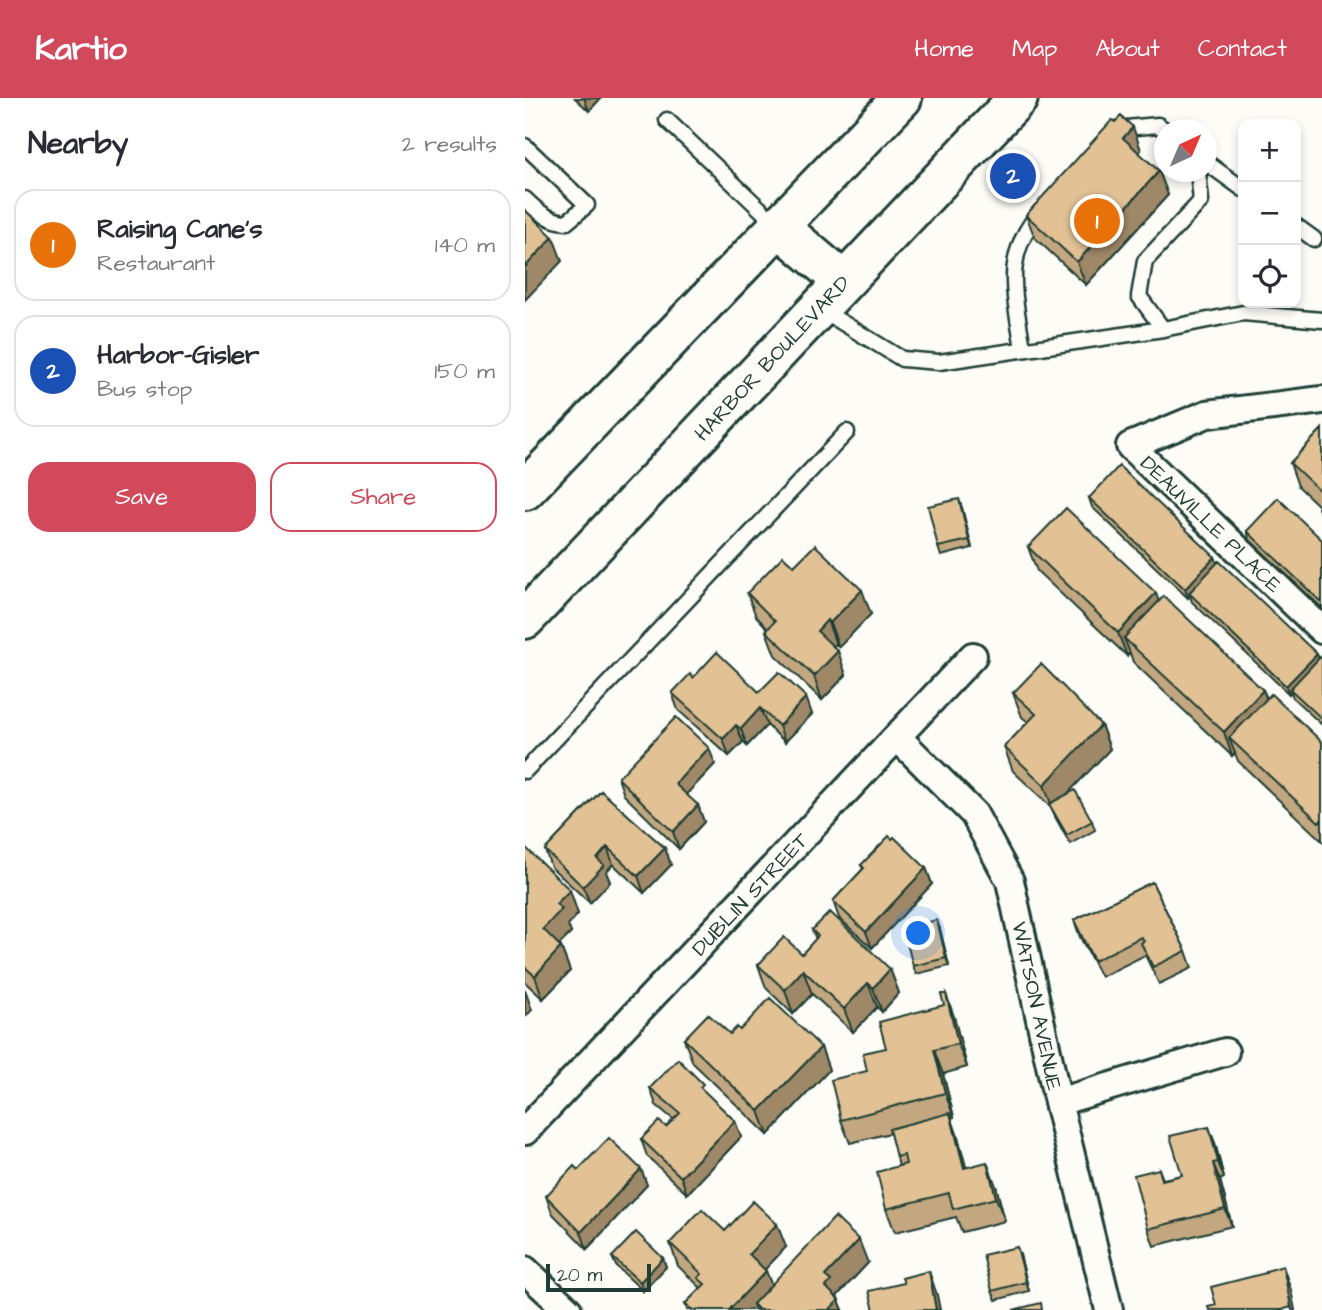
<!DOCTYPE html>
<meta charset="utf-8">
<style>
body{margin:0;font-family:"Architects Daughter",sans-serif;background:#f2f2f3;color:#2b2b33}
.controls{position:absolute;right:21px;top:21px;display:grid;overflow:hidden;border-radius:14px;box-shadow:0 4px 10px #0003}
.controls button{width:63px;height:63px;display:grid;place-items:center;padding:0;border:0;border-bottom:2px solid #e1e1e2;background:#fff;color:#2b2b33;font:35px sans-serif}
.compass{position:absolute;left:629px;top:21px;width:63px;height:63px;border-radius:50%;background:#fff;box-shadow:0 4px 10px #0003;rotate:44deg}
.scale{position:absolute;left:21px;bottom:18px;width:105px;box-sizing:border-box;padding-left:7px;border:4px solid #1f3d34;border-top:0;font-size:19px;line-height:24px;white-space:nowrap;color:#1f3d34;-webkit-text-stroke:5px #fdfcf7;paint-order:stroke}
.you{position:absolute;left:394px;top:836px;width:24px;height:24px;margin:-18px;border:5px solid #fff;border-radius:50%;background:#1a73e8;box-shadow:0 0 0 10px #1a73e833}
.badge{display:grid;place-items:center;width:46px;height:46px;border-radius:50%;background:#d1495b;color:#fff;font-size:23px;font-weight:700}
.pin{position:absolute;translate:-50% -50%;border:4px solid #fff;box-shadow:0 2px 7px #0006}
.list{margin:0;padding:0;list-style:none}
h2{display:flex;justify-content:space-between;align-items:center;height:91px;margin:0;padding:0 28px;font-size:30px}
h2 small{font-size:23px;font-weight:400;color:#7c7c81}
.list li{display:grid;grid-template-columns:46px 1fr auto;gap:21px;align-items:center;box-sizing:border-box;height:112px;margin:0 14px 14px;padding:0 14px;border:2px solid #e1e1e2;border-radius:21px}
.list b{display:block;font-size:26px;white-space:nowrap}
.list p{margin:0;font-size:23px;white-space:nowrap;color:#7c7c81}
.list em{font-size:23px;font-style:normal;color:#7c7c81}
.actions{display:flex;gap:14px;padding:21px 28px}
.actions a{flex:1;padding:16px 0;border:2px solid #d1495b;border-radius:21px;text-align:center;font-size:24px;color:#d1495b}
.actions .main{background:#d1495b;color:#fff}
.icon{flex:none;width:38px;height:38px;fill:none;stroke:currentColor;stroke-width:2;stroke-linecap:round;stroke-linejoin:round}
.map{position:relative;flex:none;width:797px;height:1212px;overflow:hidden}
header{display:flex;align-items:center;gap:42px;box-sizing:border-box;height:98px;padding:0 35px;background:#d1495b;color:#fff}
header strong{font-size:33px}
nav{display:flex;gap:38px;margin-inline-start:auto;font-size:24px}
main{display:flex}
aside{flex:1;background:#fff}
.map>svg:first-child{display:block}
</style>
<header>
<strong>Kartio</strong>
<nav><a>Home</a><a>Map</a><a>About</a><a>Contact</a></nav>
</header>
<main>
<aside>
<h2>Nearby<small>2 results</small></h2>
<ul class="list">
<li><span class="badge" style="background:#e8710a">1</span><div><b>Raising Cane's</b><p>Restaurant</p></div><em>140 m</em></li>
<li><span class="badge" style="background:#1a4fb4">2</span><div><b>Harbor-Gisler</b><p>Bus stop</p></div><em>150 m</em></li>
</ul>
<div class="actions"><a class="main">Save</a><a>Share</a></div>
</aside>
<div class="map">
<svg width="797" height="1212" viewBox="0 0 797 1212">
<rect width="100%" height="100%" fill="#fdfcf7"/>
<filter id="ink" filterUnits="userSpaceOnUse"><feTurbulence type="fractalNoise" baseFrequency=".0143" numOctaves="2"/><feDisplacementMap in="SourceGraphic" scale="14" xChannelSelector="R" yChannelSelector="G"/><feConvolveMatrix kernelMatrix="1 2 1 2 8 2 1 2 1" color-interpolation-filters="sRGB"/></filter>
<g filter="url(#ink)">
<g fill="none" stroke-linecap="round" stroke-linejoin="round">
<g stroke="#1f3d34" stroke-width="19">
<path id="lane" d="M142,22l111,106
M591,31l42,-4 7,5
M0,48l62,59 -20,17c-18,-1 -29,-10 -42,-23
M682,65l36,26
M771,128l18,13
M295,211l82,50 37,3 224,-33 80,-16 79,7
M638,231l-24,-33 6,-35 56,-60 -3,-29
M498,251c-8,-54 -22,-93 18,-138
M0,673l322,-339"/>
</g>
<g stroke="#1f3d34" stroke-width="32">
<path id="street" d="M797,302l-115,14 -77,32 192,184
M373,640l76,76 36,67 48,221 51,208
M533,1004l167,-50
M0,1033l448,-475
M0,1172l43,40"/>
</g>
<g stroke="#1f3d34" stroke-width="44">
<path id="primary" d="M253,128l66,56
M0,392l377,-392
M0,521l493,-521"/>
</g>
<use href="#lane" stroke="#fdfcf7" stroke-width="14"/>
<use href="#street" stroke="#fdfcf7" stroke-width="26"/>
<use href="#primary" stroke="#fdfcf7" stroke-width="38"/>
</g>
<path fill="#c2a780" stroke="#1f3d34" stroke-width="2" d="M50,0h26l-12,13z
M616,52l-2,3 20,18 9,24 -82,90 -51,-47 -9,-23z
M797,331v89l-4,-10 2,-1 -22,-21 -8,-23z
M564,400l126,59 2,6 100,91 2,5h3v66l-29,-27 -2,-6 -2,2 -97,-92 -2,-6 -2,2 -96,-91z
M437,410l10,40 -31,8 -3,-9z
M722,433l75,9v68l-72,-68z
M503,449l131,55 104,88 4,8 55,44v99l-84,-80 -3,-8 -3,3 -99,-94 -3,-9 -3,3 -90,-85z
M269,468l77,48 -32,33 -3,-3 -3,2 13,29 -24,25 -47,-45 -9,-24 2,-2 -12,-13 -9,-23z
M168,580l66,14 53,22 -27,28 -18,-17 -20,21 -4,-4 -14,14 -51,-46 -6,-17z
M488,595l88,32 9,24 -45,47 27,25 3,9 -25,14 -17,-31 -3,-7 -37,-35 -9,-24 24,-25 -6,-5z
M190,666l-29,31 12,10 6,17 -25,27 -55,-54 -6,-17z
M76,693l64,57 6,17 -27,28 -31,-29 -7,8 4,10 -20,21 -39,-36 -6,-17z
M0,749l53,67 -10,11 3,8 -12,12 2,2 9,24 -27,28 -18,-17z
M336,767l65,3 6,16 -60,64 -33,-30 -6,-17 30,-32z
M627,784l34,69 6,17 -33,16 -14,-29 -44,22 -21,-40 -6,-17z
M415,831l9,37 -33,8 -3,-8z
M287,832l78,39 9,24 -17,19 -5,-5 -24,25 -41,-38 -19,20 -27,-26 -8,-23 44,-11 14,-15z
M421,896l8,23 13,50 -24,7 11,43 -3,1 7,19 8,31 30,18 9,35 -43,11 -6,-15 -61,15 -9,-23 13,-43 -9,-33 -40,10 -9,-23 26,-49 19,-23 58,-43z
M215,932l81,17 8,23 -61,65 -75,-72 -9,-24 46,-5z
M125,990l57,6 28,27 6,16 -54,57 -40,-38 -6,-17 25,-12 8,-7 -18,-15z
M690,1045l9,35 -4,2 12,46 -78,20 -6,-17 11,-60 4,10 19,-4z
M116,1071l6,16 -60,64 -35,-36 -6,-17 32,-26z
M200,1133l61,16 -21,22 6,15 97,-21 -31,33 6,14h-156l-2,-6 16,-16 -23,-22 -8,-23z
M495,1157l9,36 -33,9 -4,-9z
M87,1159l51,1 3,9 -23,24 -27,-25z"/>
<path fill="#9e8868" stroke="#1f3d34" stroke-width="2" d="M59,0h17l-12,13z
M608,29l8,23 -10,12 -8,-24z
M634,73l9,24 -82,90 -9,-23z
M28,139l9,24 -37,39v-33z
M434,401l3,9 10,40 -3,-8z
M690,459l3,9 -29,27 1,3 -2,2 -3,-9z
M337,492l9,24 -32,33 -9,-24z
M631,495l8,24 -40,21 6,15 -3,3 -9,-23z
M302,522l9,24 -11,10 -8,-23z
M313,553l8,24 -24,25 -8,-24z
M792,556l3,8 -30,27 1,3 -2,2 -3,-8z
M738,592l9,23 -43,25 6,15 -3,3 -8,-24z
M281,599l6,17 -27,28 -6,-16z
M235,610l7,17 -20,21 -6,-17z
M211,627l7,17 -14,14 -6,-17z
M576,627l9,24 -57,60 -9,-24z
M184,650l6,16 -34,36 -6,-16z
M173,707l6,17 -25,27 -6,-17z
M82,749l6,17 -7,8 4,10 -20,21 -7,-16 14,-28z
M140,750l6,17 -27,28 -6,-17z
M401,770l6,16 -60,64 -6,-16z
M45,792l8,24 -10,11 3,8 -20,20 -8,-24 13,-25z
M412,822l3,9 9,37 -3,-8z
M36,849l9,24 -27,28 -8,-23z
M365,871l9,24 -17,19 -9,-24z
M278,872l9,24 -19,20 -8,-24z
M343,885l9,24 -24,25 -9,-23z
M0,892l7,20 -7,7z
M421,896l8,23 13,50 -9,-23z
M296,949l8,23 -61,65 -9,-24z
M409,952l9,24 11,43 -9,-24z
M425,1015l8,24 15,55 -9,-24z
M210,1023l6,16 -54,57 -6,-17z
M684,1029l6,16 9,35 -6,-16z
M462,1064l9,24 9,35 -9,-23z
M688,1065l7,17 12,46 -7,-17z
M116,1071l6,16 -60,64 -6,-17z
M252,1126l9,23 -28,30 -9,-23z
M334,1142l9,23 -31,33 6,14h-14l-4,-34z
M492,1149l3,8 9,36 -3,-9z
M138,1160l3,9 -23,24 -3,-9z
M758,1168l8,24 4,20h-3l-1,-3z
M241,1173l9,23 -22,10 2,6h-26z
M404,1173l8,24 3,15h-4z"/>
<path fill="#e2c295" stroke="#1f3d34" stroke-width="2" d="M596,18l12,11 -10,11 36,33 -82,91 -51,-47 86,-95 3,2z
M0,112l28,27 -28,30z
M797,331v64l-32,-30z
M594,368l96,91 -30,32 -96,-91z
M753,400l44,42v63l-75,-72z
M434,401l10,41 -31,7 -10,-41z
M541,410l90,85 -38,40 -90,-86z
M290,447l47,45 -32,33 -3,-3 -10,11 21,20 -24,25 -48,-45 9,-10 -28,-28 36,-37 11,10z
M694,463l98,93 -31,32 -97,-93z
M639,498l99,94 -39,42 -100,-94z
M192,554l42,40 20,-20 27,25 -27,29 -19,-18 -19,21 -5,-4 -13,14 -51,-46 18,-19 3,4z
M795,559l2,2v60l-32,-30z
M516,566l60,61 -57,60 -40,-38 32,-33 -23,-21z
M746,596l51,48v77l-3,3 -90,-84z
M151,619l33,31 -34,36 23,21 -25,27 -55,-54z
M550,692l17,31 -25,14 -18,-31z
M76,693l64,57 -27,28 -31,-29 -10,12 7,6 -21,22 -38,-37z
M364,738l3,3 2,-2 32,31 -60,64 -33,-31 31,-33 -3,-3z
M0,749l45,43 -14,14 6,5 -19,20 18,18 -26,29 -10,-9z
M627,784l34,69 -33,16 -12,-24 3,-2 -3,-4 -47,24 -20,-41z
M305,814l60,57 -17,19 -5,-5 -24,26 -41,-39 -18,20 -27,-25 26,-28 18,17 16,-18 -6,-6z
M412,822l9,38 -33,8 -10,-38z
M416,896h5l12,50 -24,6 11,43 -104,27 -10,-40 36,-9 -4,-18 23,-5 -7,-26 65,-17z
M245,900l51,49 -62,64 -75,-72 24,-25 22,20 7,-7 3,3z
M153,961l25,25 -3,3 35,34 -54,56 -40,-38 18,-18 7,6 14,-14 -30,-25z
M425,1015l14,55 23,-6 9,36 -43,11 -4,-16 -63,16 -9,-37 29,-8 -2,-9 -8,2 -7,-28z
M684,1029l9,35 -5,1 12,46 -77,20 -14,-54 25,-6 3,11 20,-5 -12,-39z
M84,1040l32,31 -60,63 -35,-36 28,-30 4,4z
M228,1103l24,23 -28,30 17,17 -37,39h-37l-7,-6 20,-20 -7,-6 4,-4 -32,-31 32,-34 23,22z
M310,1119l24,23 -34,36 6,5 -5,6 13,13 -10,10h-70l-6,-6z
M111,1134l27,26 -23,24 -28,-25z
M492,1149l9,35 -34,9 -9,-36z
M758,1168l8,41 -9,3h-73l-1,-3 8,-2 -5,-18 55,-14v-2z
M404,1173l7,39h-62l-5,-19 35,-8 -2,-5z
M516,1205l1,7h-29z"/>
</g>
<g text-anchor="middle" stroke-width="5" stroke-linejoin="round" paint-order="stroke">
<g font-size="21" fill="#1f3d34" stroke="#fdfcf7">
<text transform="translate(247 260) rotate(-47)" y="7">HARBOR BOULEVARD</text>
<text transform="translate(686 426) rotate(44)" y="7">DEAUVILLE PLACE</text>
<text transform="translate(225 796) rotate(-47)" y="7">DUBLIN STREET</text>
<text transform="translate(512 908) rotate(78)" y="7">WATSON AVENUE</text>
</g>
</g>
</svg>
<div class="controls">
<button>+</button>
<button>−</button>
<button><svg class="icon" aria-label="locate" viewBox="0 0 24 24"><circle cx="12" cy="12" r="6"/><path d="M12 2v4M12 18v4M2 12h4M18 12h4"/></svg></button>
</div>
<svg class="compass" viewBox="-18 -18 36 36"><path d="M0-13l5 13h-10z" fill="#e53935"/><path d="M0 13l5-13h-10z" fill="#7c7c81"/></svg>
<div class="scale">20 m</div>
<div class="you"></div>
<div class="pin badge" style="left:572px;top:123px;background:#e8710a">1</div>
<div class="pin badge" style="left:488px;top:78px;background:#1a4fb4">2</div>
</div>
</main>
